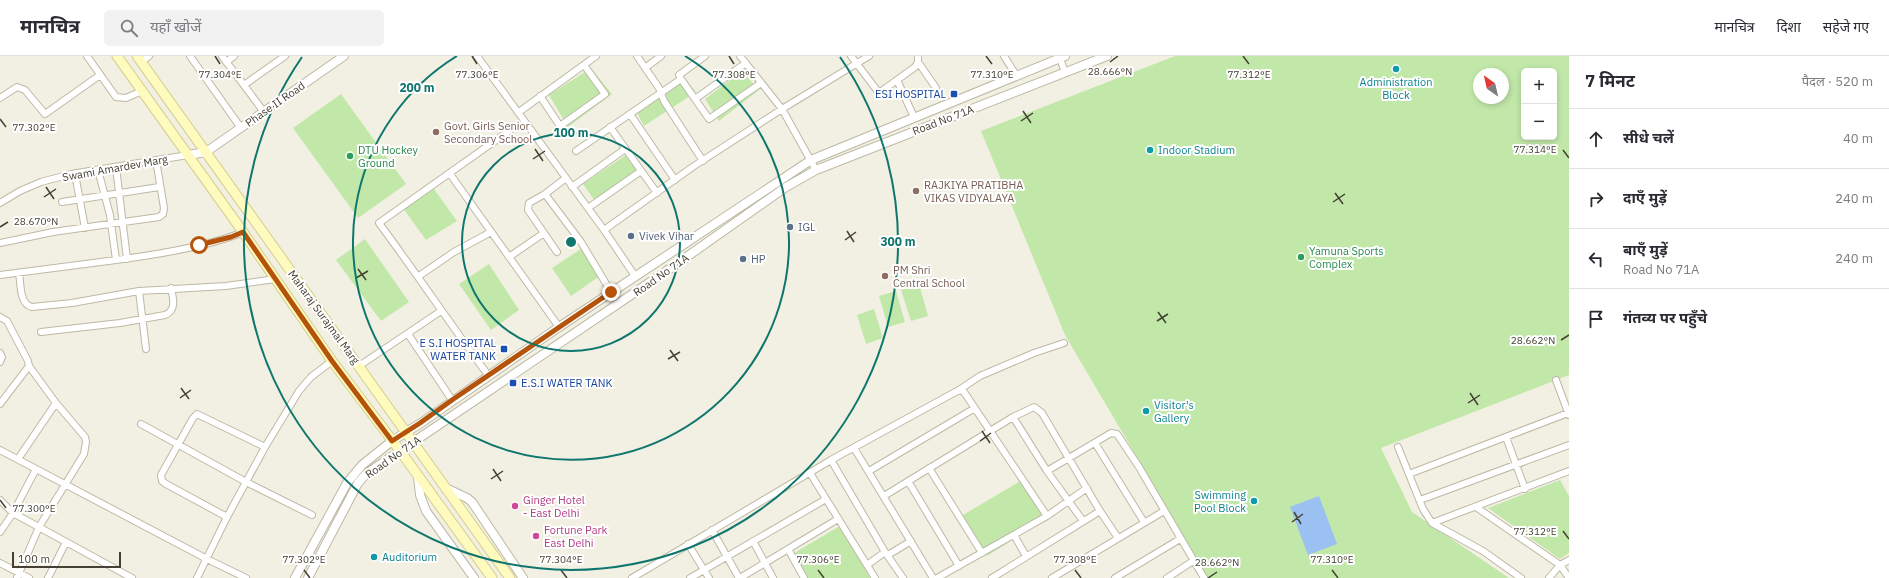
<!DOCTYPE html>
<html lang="hi">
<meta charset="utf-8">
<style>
body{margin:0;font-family:"IBM Plex Sans","Noto Sans Devanagari",sans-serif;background:#f2f2f3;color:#2b2b33}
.controls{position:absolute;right:12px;top:12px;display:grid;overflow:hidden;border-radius:6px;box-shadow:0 2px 6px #0003}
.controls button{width:36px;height:36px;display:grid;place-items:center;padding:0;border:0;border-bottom:1px solid #e1e1e2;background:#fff;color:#2b2b33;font:20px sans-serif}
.compass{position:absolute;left:1473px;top:12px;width:36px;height:36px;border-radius:50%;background:#fff;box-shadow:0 2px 6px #0003;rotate:326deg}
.scale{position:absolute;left:12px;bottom:10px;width:109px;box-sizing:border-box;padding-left:4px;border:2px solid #444033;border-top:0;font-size:11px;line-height:14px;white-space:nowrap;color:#444033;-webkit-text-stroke:3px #fff;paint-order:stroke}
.stop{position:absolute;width:12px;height:12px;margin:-9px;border:3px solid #b45309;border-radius:50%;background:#fff}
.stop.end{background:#b45309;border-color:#fff;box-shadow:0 1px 4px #0008}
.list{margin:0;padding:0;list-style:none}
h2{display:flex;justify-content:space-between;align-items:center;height:52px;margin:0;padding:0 16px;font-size:17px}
h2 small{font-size:13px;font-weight:400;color:#7c7c81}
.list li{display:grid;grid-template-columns:26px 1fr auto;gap:12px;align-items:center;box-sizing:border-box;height:60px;padding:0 16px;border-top:1px solid #e1e1e2}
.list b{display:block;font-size:15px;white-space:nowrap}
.list p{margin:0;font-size:13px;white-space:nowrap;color:#7c7c81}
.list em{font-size:13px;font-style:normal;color:#7c7c81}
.icon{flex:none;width:22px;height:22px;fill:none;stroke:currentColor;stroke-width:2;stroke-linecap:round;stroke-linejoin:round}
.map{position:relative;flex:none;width:1569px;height:522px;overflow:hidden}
header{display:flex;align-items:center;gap:24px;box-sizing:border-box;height:56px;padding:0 20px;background:#fff;border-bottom:1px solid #e1e1e2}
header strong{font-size:19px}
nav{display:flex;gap:22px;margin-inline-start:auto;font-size:14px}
.search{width:280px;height:36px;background:#f2f2f3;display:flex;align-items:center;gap:10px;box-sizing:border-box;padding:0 14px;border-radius:6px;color:#7c7c81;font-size:15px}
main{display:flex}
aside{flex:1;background:#fff}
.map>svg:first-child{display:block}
</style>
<header>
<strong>मानचित्र</strong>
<div class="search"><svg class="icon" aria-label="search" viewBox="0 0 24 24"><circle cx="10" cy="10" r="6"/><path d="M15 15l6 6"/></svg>यहाँ खोजें</div>
<nav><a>मानचित्र</a><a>दिशा</a><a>सहेजे गए</a></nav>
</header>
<main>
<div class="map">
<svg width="1569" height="522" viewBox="0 0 1569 522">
<rect width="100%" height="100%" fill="#f2f0e2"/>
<path fill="#c1e8a9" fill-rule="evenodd" d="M1175,0h394v319l-188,73 31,64 97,66h-301l-143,-243 -84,-204zM1524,15h30v66h-30zM1479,18h24v24h-24z
M591,12l21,26 -44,33 -19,-32z
M742,15l17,19 -40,31 -14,-22z
M686,24l10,12 -52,34 -7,-13z
M341,38l65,90 -48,34 -65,-90z
M626,99l14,20 -43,29 -14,-20z
M434,133l23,32 -31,19 -23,-32z
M365,183l44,63 -28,19 -45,-61z
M581,193l19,27 -29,20 -19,-28z
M489,208l30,46 -28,20 -32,-46z
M919,228l9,32 -17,5 -10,-31z
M896,235l9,31 -17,5 -9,-31z
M874,253l9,29 -17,6 -9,-29z
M1024,423l23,39 -60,38 -24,-41z
M1560,424l9,16v57l-9,6 -72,-51z
M840,470l30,52h-62l-14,-25z"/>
<path fill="#9bc0f2" d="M1319,440l18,48 -29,11 -18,-48z"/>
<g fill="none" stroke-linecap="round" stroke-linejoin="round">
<g stroke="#bdb9a5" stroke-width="8">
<path id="minor" d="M87,0l29,41 10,1 16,-7
M190,0l51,72
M222,0l42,56
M477,0l127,174 31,46
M637,0l22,32 5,13 39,60
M740,0l42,53 34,61
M851,0l28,37 36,-26 3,-5v-6
M1004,0l12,19
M1059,0l6,16
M141,6l8,-6
M226,6l8,-6
M918,6l18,26
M645,12l16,-12
M681,23l28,40 52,-36
M897,24l17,37
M244,29l41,-29
M540,40l20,30 45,-32 -21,-29
M0,42l17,-11 8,3 20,24 55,-39
M695,43l51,-36
M519,56l77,-56
M630,58l45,66
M610,71l47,66
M576,95l105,-72 -2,-4 26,-19
M116,111l11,92
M98,114l12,45 6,45c38,-5 92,-13 127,-28
M75,118l10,54
M450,118l109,153
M572,131l53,-38
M545,138l36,48 30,50
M62,146l97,-15
M0,147l20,-12 21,-9 30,-8 117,-19
M588,152l53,-37
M604,174l90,-64 88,-57 87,-53
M0,187l53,-11 106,-15 4,-3 1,-6 -8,-48
M557,196l-29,-42 1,-7 16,-9 21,-16
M509,201l35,-24
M19,217c2,10 0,31 13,34l40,-4 67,-12 87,-5 49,-7
M0,219l116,-15
M419,220l35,-24 37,-20
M139,235l7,58
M0,261l7,4 21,40 1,5 27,37 29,34 1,5 -2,12 -45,73 -22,51
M41,276l79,-9 45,-8c12,-5 8,-17 6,-27
M408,278l44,66
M0,297l2,4 -2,5
M359,310l82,-55
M488,319c-37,-50 -72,-102 -109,-152l137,-97
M1556,324l13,35
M959,334l5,2 4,6 79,118
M0,348l29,-38
M1013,361l34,54 36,50
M141,368l105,58 66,33
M1506,381l19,52
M1095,387l49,79
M1398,391l25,62 9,14 51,28 38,27
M854,392l79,130
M0,394l207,109 39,19
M18,403l38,-56
M831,404l54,92 18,26
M929,412l53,85
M869,415l106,-63
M1047,415l64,-38 6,1 22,33 65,111
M810,417l65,105
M1409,418l159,-61
M908,425l51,85
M884,440l129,-79 21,-10 8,6 58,98 18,27
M0,444l13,13 119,65
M1420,444l149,-55
M1476,451l84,58 9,13
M227,461l-61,-33 -4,-3 -1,-6 32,-57 4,-4 68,33
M1432,467l137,-52
M712,474l27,48
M0,476l13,-19 23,-44
M1014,479l12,21
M753,485l20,37
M688,488l21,34
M788,493l16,29
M888,499l23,-14
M0,507l29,15
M867,509l18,-13
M48,522l18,-36
M197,522l30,-61 38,-70 34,-56 12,-14 21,-16
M632,522l199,-118 128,-70 21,-14 54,-23 30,-10
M690,522l136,-79
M740,522l98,-59
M937,522l110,-62 40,-28
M992,522l108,-67
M1052,522l112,-67
M1115,522l65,-39
M1167,522l26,-17
M1549,522l11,-13 9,-5"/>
</g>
<g stroke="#bdb9a5" stroke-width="10">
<path id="tertiary" d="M188,99l18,-3 138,-96
M418,421l2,18 6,16 48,67
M446,432l21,10 5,4 51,76
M295,522l52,-95 15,-18 30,-24 29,-18 138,-96 252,-167 254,-104
M308,522l50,-95 8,-9 302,-204 118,-83 30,-17 291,-114"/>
</g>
<g stroke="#d4ce90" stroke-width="11">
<path id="secondary" d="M117,0l126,176 89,129 69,91 91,126
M137,0l373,522"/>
</g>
<use href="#minor" stroke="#fff" stroke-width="6"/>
<use href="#tertiary" stroke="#fff" stroke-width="8"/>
<use href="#secondary" stroke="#fffbbf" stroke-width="9"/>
</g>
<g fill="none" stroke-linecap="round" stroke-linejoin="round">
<path stroke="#b45309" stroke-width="5" d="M199,189l32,-8 12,-5 89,129 60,80 28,-18 32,-23 159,-108"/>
</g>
<path fill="none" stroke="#444033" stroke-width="1.5" d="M215,0l5,8M472,0l5,8M729,0l5,8M986,0l6,8M1243,0l6,8M1110,6l8,-6M1023,55l8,12M0,63l6,8M1021,65l12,-8M535,93l8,12M1563,94l6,8M533,103l12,-8M46,131l8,12M1335,137l8,11M44,141l12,-8M1333,146l12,-8M0,171l8,-5M847,175l7,11M845,184l11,-8M358,213l8,11M356,222l12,-7M1158,256l8,11M1157,265l11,-7M1561,284l8,-5M670,294l8,11M668,303l12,-7M181,332l8,11M1470,337l8,12M180,342l11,-8M1468,347l12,-8M982,375l8,12M980,385l11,-8M493,413l8,12M491,423l12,-8M0,444l6,8M1294,456l7,12M1292,466l11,-8M1563,475l6,8M304,514l6,8M561,514l6,8M818,514l6,8M1075,514l6,8M1332,514l6,8M1208,522l9,-6"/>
<g fill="none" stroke="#0f766e" stroke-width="2">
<circle cx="571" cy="186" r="109"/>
<path d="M685 0A218 218 0 1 1 457 0"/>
<path d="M840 1A327 327 0 1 1 302 1"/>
</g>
<g fill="#0f9aa8" stroke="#fff" stroke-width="1.5">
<circle cx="1396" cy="13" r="4"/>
<circle cx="1150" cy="94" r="4"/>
<circle cx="1146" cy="355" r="4"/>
<circle cx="1254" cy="445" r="4"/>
<circle cx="374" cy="501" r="4"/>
</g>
<g fill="#1a4fb4" stroke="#fff" stroke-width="1.5">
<rect x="950" y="34" width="8" height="8" rx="2"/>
<rect x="500" y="289" width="8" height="8" rx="2"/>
<rect x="509" y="323" width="8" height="8" rx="2"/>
</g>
<g fill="#8d6e63" stroke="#fff" stroke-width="1.5">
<circle cx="436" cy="76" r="4"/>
<circle cx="916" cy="135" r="4"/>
<circle cx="885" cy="220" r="4"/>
</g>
<g fill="#2e9e5b" stroke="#fff" stroke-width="1.5">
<circle cx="350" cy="100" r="4"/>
<circle cx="1301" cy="201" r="4"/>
</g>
<g fill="#5c6f8a" stroke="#fff" stroke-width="1.5">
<circle cx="790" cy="171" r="4"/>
<circle cx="631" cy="180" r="4"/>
<circle cx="743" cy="203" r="4"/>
</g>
<g fill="#d1479c" stroke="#fff" stroke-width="1.5">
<circle cx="515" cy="450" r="4"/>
<circle cx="536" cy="480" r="4"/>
</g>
<g text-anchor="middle" stroke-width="4" stroke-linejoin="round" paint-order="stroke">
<g font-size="11" fill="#0d838f" stroke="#fff" text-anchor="start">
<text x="1396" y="30" text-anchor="middle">Administration<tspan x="1396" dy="13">Block</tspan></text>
<text x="1158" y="98">Indoor Stadium</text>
<text x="1154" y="353">Visitor's<tspan x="1154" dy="13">Gallery</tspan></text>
<text x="1246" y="443" text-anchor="end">Swimming<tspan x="1246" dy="13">Pool Block</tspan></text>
<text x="382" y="505">Auditorium</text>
</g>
<g font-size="11" fill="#164399" stroke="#fff" text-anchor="end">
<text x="946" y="42">ESI HOSPITAL</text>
<text x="496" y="291">E S.I HOSPITAL<tspan x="496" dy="13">WATER TANK</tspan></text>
<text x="521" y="331" text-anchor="start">E.S.I WATER TANK</text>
</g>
<g font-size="11" fill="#444033" stroke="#fff">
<text transform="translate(275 48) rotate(-35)" y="4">Phase II Road</text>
<text transform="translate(943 64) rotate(-21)" y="4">Road No 71A</text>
<text transform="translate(115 112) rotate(-10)" y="4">Swami Amardev Marg</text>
<text transform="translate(661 219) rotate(-35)" y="4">Road No 71A</text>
<text transform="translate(324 261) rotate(54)" y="4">Maharaj Surajmal Marg</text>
<text transform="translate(393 401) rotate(-35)" y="4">Road No 71A</text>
</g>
<g font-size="11" fill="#785e54" stroke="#fff" text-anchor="start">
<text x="444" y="74">Govt. Girls Senior<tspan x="444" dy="13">Secondary School</tspan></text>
<text x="924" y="133">RAJKIYA PRATIBHA<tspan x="924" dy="13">VIKAS VIDYALAYA</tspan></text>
<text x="893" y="218">PM Shri<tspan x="893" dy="13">Central School</tspan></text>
</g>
<g font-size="11" fill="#27864d" stroke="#fff" text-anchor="start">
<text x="358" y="98">DTU Hockey<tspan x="358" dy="13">Ground</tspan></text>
<text x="1309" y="199">Yamuna Sports<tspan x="1309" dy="13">Complex</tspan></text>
</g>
<g font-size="11" fill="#4e5e75" stroke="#fff" text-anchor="start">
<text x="798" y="175">IGL</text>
<text x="639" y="184">Vivek Vihar</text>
<text x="751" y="207">HP</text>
</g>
<g font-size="11" fill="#b23c85" stroke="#fff" text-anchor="start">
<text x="523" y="448">Ginger Hotel<tspan x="523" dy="13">- East Delhi</tspan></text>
<text x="544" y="478">Fortune Park<tspan x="544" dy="13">East Delhi</tspan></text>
</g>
</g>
<g font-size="10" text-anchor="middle" fill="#444033" stroke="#fff" stroke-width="4" stroke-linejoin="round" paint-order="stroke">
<text x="1110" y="19">28.666°N</text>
<text x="220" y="22">77.304°E</text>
<text x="477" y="22">77.306°E</text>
<text x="734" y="22">77.308°E</text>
<text x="992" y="22">77.310°E</text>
<text x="1249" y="22">77.312°E</text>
<text x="34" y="75">77.302°E</text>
<text x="1535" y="97">77.314°E</text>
<text x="36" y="169">28.670°N</text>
<text x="1533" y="288">28.662°N</text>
<text x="34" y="456">77.300°E</text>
<text x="1535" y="479">77.312°E</text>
<text x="304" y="507">77.302°E</text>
<text x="561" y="507">77.304°E</text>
<text x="818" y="507">77.306°E</text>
<text x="1075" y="507">77.308°E</text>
<text x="1332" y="507">77.310°E</text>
<text x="1217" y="510">28.662°N</text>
</g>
<circle cx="571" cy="186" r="6" fill="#0f766e" stroke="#fff" stroke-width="2"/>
<g font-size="12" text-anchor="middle" font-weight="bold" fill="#0f766e" stroke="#fff" stroke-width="4" stroke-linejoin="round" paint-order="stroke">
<text x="417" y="36">200 m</text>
<text x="571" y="81">100 m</text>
<text x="898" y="190">300 m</text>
</g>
</svg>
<div class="controls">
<button>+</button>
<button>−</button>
</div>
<svg class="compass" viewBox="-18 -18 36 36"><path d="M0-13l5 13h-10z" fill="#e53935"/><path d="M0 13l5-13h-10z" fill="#7c7c81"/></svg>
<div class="scale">100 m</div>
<div class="stop" style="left:199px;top:189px"></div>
<div class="stop end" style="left:611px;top:236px"></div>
</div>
<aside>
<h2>7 मिनट<small>पैदल · 520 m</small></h2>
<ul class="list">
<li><svg class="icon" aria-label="ahead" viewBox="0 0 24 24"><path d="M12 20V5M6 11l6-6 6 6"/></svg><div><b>सीधे चलें</b></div><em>40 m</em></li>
<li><svg class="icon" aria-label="right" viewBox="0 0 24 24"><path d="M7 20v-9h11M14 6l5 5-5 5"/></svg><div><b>दाएँ मुड़ें</b></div><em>240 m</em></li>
<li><svg class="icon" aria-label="left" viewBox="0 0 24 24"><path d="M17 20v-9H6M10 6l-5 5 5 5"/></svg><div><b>बाएँ मुड़ें</b><p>Road No 71A</p></div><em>240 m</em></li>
<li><svg class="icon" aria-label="arrive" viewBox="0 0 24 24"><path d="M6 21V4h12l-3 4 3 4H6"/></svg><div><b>गंतव्य पर पहुँचे</b></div></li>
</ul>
</aside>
</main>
